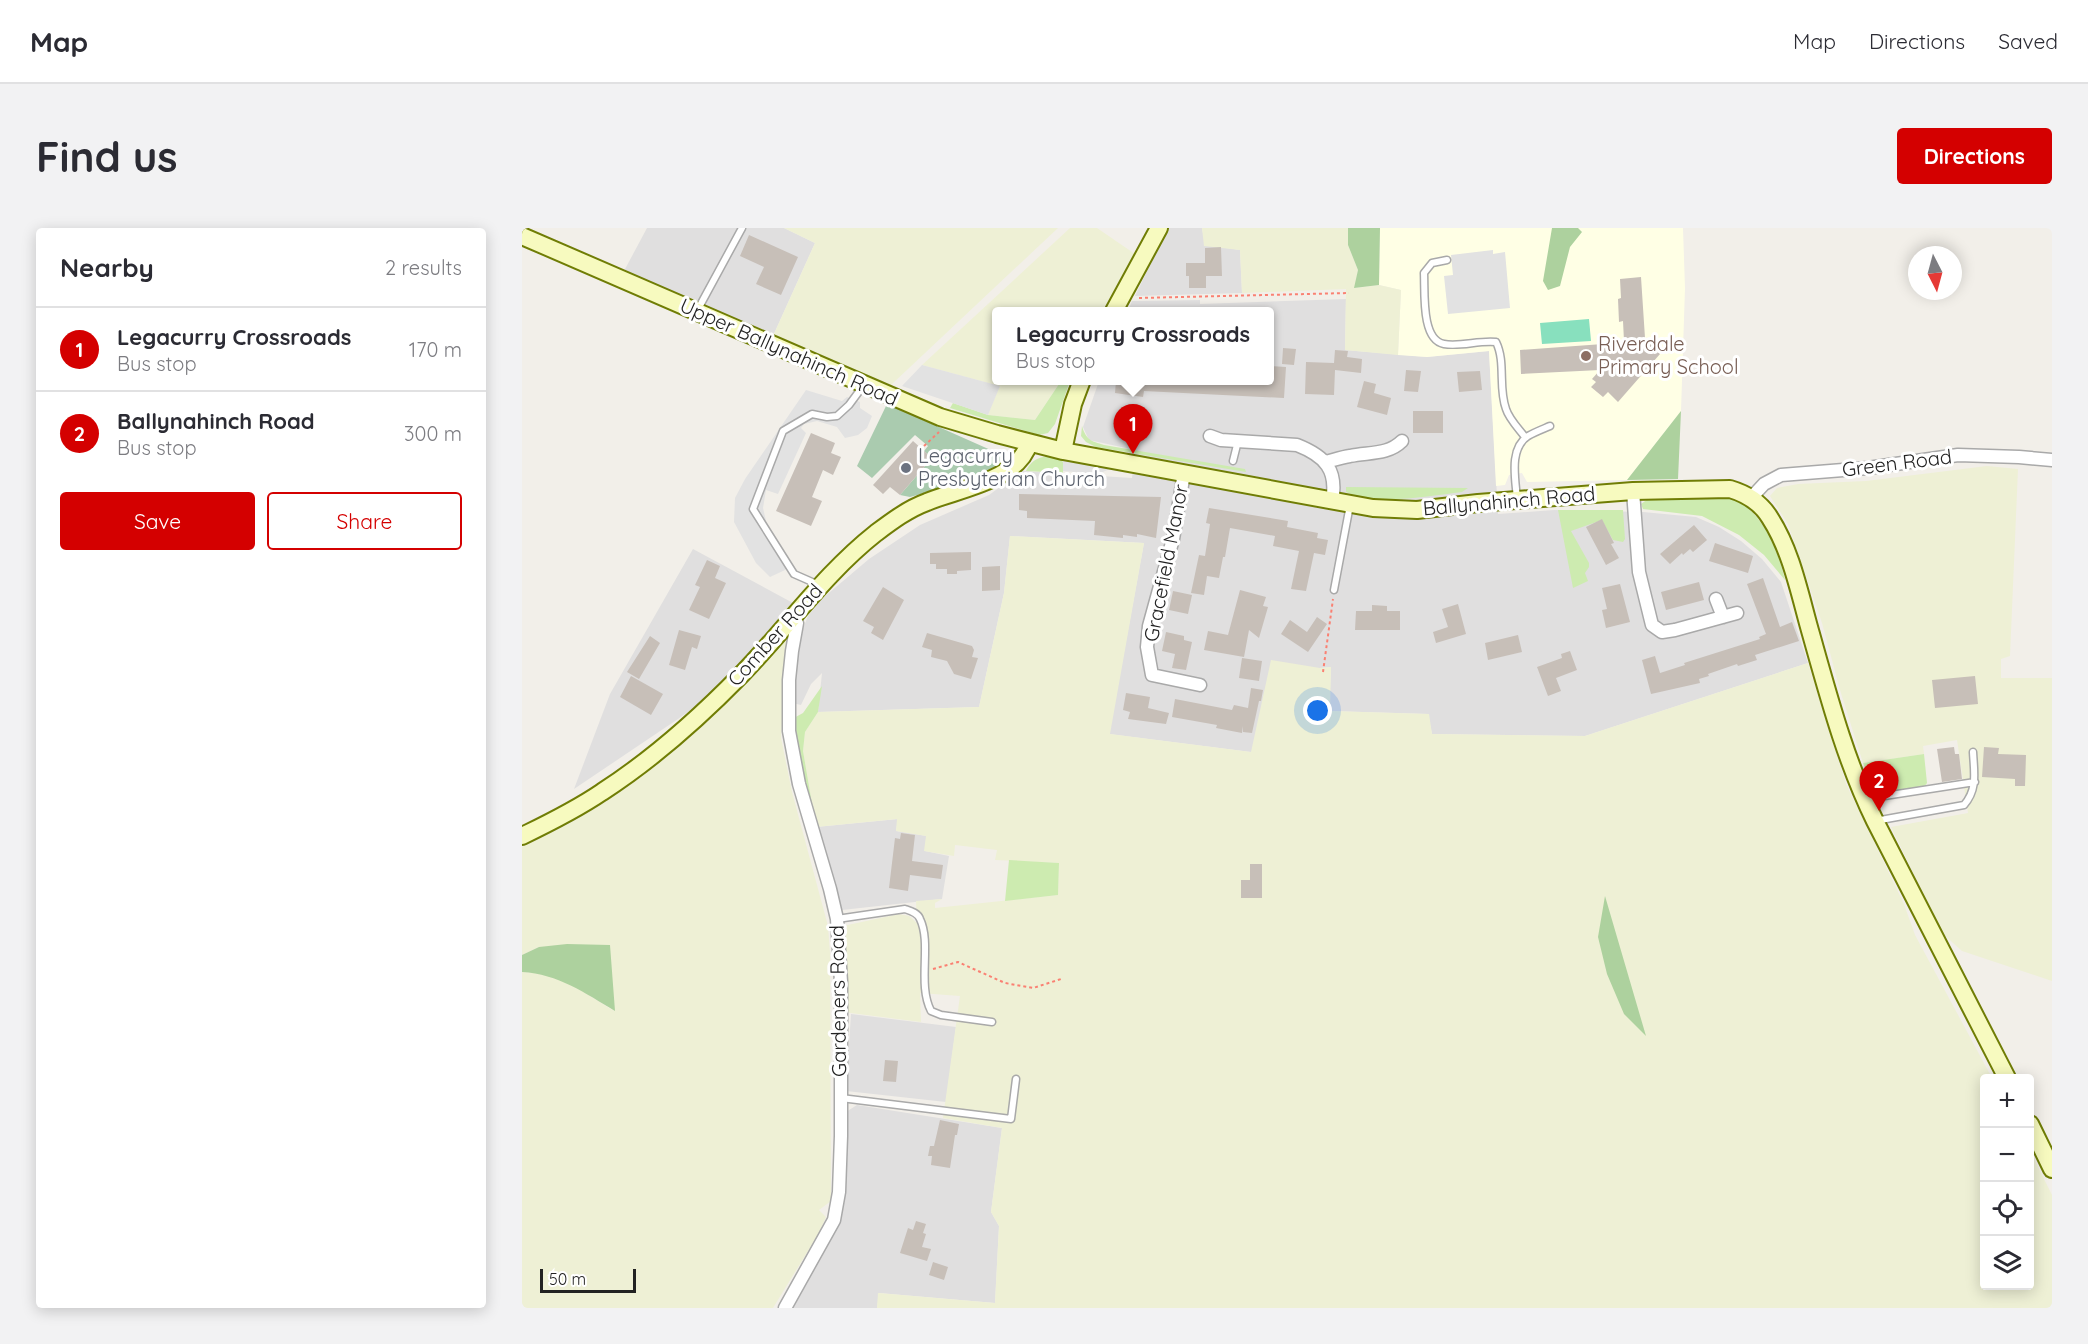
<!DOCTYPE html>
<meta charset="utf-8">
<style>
body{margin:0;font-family:Quicksand,sans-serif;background:#f2f2f3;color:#2b2b33}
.controls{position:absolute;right:18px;bottom:18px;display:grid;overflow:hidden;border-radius:6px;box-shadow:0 3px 15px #0003}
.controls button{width:54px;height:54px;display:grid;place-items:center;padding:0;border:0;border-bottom:2px solid #e1e1e2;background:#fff;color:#2b2b33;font:30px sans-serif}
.compass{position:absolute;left:1386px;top:18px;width:54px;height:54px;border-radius:50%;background:#fff;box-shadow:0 3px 15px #0003;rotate:174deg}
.scale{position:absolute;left:18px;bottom:15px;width:96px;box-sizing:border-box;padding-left:6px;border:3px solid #222;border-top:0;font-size:16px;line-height:21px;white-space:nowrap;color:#222;-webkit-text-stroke:4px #fff;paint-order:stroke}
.you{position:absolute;left:796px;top:483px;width:21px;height:21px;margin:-15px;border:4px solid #fff;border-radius:50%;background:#1a73e8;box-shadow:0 0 0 9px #1a73e833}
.badge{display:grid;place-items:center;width:39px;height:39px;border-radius:50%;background:#d40000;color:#fff;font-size:20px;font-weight:700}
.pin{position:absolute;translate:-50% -50px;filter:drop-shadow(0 2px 3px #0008)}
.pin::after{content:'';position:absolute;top:32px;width:21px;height:18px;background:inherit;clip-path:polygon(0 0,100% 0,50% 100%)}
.popup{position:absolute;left:470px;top:79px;width:282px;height:78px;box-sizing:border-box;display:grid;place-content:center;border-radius:6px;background:#fff;filter:drop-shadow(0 2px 4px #0005);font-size:20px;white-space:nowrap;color:#7c7c81}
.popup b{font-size:22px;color:#2b2b33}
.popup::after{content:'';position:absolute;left:50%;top:100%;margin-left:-12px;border:12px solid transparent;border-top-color:#fff}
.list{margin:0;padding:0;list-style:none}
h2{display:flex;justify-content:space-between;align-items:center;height:78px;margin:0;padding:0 24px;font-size:26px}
h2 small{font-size:20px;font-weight:400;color:#7c7c81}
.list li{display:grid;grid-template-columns:39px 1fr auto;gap:18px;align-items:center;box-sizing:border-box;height:84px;padding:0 24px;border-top:2px solid #e1e1e2}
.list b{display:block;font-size:22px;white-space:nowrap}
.list p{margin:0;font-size:20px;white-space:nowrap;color:#7c7c81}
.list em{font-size:20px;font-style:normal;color:#7c7c81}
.actions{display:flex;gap:12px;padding:18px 24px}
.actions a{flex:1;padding:14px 0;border:2px solid #d40000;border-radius:6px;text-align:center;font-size:21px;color:#d40000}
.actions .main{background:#d40000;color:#fff}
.icon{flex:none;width:33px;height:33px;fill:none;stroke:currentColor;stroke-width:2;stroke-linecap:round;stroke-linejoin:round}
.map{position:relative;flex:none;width:1530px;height:1080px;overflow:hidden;border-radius:6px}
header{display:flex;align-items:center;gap:36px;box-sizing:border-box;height:84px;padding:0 30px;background:#fff;border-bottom:2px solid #e1e1e2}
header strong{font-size:28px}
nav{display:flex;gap:33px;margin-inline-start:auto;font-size:21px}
.intro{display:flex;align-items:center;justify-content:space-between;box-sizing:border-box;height:144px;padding:0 36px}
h1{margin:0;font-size:42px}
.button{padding:15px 27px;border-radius:6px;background:#d40000;color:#fff;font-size:21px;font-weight:700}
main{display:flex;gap:36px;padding:0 36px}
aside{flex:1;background:#fff;border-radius:6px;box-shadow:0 3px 15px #0003}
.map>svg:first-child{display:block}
</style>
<header>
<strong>Map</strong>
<nav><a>Map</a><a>Directions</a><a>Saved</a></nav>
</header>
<div class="intro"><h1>Find us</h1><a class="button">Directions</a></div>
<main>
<aside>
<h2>Nearby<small>2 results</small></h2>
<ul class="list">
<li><span class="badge">1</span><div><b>Legacurry Crossroads</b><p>Bus stop</p></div><em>170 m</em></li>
<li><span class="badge">2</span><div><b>Ballynahinch Road</b><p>Bus stop</p></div><em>300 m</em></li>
</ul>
<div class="actions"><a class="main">Save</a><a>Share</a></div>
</aside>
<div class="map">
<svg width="1530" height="1080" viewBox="0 0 1530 1080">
<rect width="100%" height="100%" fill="#f2efe9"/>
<path fill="#e0dfdf" d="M125,0h137l31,15 -42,93 -149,-65z
M646,0h34l3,17 35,5 2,43 -107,3z
M824,71l-1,51 82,7 62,-6 9,163 56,-4 89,2 53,5 23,10 22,14 21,18 19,23 27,81 -223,73 -153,-2 -4,-20 -99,-3 2,-44 -11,1 -69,84 -142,-18 35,-191 -134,-7 -6,57 -25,114 -161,5 4,-39 -11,11 -10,21 -9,-2 8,-67 8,-20 15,-18 46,-39 51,-34 69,-30 33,-24 110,7 3,-28 -46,-10 -6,-13 16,-46 171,-1v-69h-142l4,-10 68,-1v4z
M171,321l100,54 -71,84 -44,32 -104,70 36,-95z
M376,591l-2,12 31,5 -2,15 24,5 -7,43 -100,11 -26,-83z
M329,786l105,13 -10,75 -100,-11z
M335,877l145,23 -11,84 8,14 -4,77 -116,-10 -2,15h-84l40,-73 12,-52 1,-71z"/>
<path fill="#ffffe5" d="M858,0h303l2,60 -4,123 -54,69 -100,2 -5,-9 -13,2 -4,10 -9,1 -7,-135 -62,6 -29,-2 3,-65 -22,-5z"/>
<path fill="#eef0d5" d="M262,0h274l-167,157 -118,-49 42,-93z
M548,0h27l38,26 -33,57h-106v69l65,1 -26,39 -47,-5 11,-29 -77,-21z
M680,0h146v17l10,25 -3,18 24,-3 22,5 -3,65 -53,-5 1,-61 -104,4 -2,-43 -36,-4z
M1465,238l31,3 -8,187 -9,3v19h51v303l-90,-30 -19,-17 -52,-107 77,-14 -11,-73 -34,6 1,8 -61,9 -23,-73 -18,-67 -34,-99 -18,-28 7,-8 21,-4 68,-3z
M488,308l134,7 -34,191 141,18 20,-92 49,8 11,-1 -1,44 99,3 3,20 153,2 223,-73 38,121 58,120 11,31 77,143h-8v208h46v-135l22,44v113h-1175l1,-15 117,10 4,-77 -8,-14 11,-84 -59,-10 17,-122 -40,-3 1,29 -78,-10v-86l56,-12 10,2 8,7 -1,-22 26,-2 -7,4v5l123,-13 1,-32 -64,-3 2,-10 -42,-5 -1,11 -30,-5 2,-15 -30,-5 1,-12 -81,8 -13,-76 2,-19 13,-20 161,-5 25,-114z
M266,410l-7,100 11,54 36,134 2,27 1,248 -12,9 7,7 -7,16 -46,75h-251v-336l18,1 33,12 41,26 -75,-64 -17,8v-108l45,-22 38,-23 52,-39 76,-66z"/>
<path fill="#cdebb0" d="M539,153h9l-15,43 -7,9 -9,2 -89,-27 3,-5 35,12 47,5z
M560,198c4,14 9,15 22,19l141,24 1,3 -150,-25 -10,-5 -5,-6z
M536,228l5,6v11l-37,-2c7,-14 17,-15 32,-15z
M824,259l122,1 -6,4c-33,4 -85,14 -116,0z
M1205,268c6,4 15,6 21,12 20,18 31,46 37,72l-21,-25 -25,-20 -37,-19 -59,-7 -2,-5 7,-5z
M1036,282h65l2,29 -2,3 -10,-2 -11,-20 -31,11 18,32v4l-4,6 3,8 -15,7z
M300,458l-4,26 -13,20 -2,19 13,76 -15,-45 -9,-63 11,-6z
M1402,526l3,29 -3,4 -42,5 -5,-3 -3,1 -11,-27z
M487,632l50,3 -1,32 -53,6z"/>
<path fill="#add19e" d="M826,0h32l-1,57 -25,3 4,-18 -10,-25z
M1030,0h26l4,4 -12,15 -10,39 -12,4 -5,-9z
M1159,183l-3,68 -51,1z
M1083,668l41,140 -22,-22 -17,-40 -9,-37z
M45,716l43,1 5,66c-30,-18 -57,-37 -93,-39v-17l17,-8z"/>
<path fill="#aacbaf" d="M365,176l115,51 -4,11 -77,28 -11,3 -10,-2 32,-37 -8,-7 4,-5 -13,-11 -43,43 -15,-12z"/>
<path fill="#88e0be" d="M1067,91l2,22 -49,3 -2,-21z"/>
<path fill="#e2e2e2" d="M971,22v4l12,-2 5,56 -62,6 -4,-38 9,-1 -2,-20z
M400,137l78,21 -12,29 -86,-29z
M284,162l36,11 5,-4 13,5v6l12,8 -5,12 -9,7 -13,3 -8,-11 -20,-6 -13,3 -3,4 5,5 -28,61 -12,-4 -3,18 4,17 23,37 -5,8 -15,7 -14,-14 -22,-41 1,-24 10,-19z
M541,231l47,10 -12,5 -35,-3z"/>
<path fill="#c7bfb8" d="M227,7l49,22 -17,38 -25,-11 8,-17 -24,-11z
M699,19l1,29h-16v12h-17v-12h-3v-13h19v-15z
M1119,49l4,61 15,16 -42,48 -10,-10 -5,5 -12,-10 5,-5 -4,-3 8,-9 -79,4 -1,-24 83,-6 11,9 10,-12 -1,-20 -4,1 -1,-23 3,-1 -1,-19z
M761,120l13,1 -2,16 -12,-1z
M813,122l13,1 -1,6 15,2 -1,14 -26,-3 -1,25 -29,-1 1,-32 28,1z
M747,138l17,1 -2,31 -140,-7 -1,6 -28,-4 1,-12h153z
M884,142l15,1 -3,21 -14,-1z
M958,143l2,19 -23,2 -2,-20z
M842,153l12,3 -2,9 17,5 -4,17 -30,-8z
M891,183h30v22h-30z
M289,205l24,10 -4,10 10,4 -8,18 -10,-5 -11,27 10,4 -11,25 -35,-15z
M391,213l19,17 -32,37 -10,-8 -7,7 -10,-9z
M497,266l142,3 -5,41 -19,-4v3l-14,-2v3l-29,-3 1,-14 -68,-3v-7l-8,-1z
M687,280l79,13 -1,6 31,6 -1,5 11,2 -3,15 -11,-2 -8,38 -15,-2 8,-38 -26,-5 2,-10 -45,-8 -5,29h-2l-4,21 -12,-2 -3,19 -13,-2 8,-38 6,1 5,-32 -4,-1z
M1080,291l12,24 -3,1 8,14 -13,7 -20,-38z
M1172,297l13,15 -14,12 -3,-3 -7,6 -1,-2 -12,11 -10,-10z
M1193,315l38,13 -5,17 -39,-12z
M449,324v18l-14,1v3h-10v-5h-11v-5h-6v-11z
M185,332l13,6 -5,12 11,5 -17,36 -20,-9 11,-23 -5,-2z
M478,338v24l-18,1v-24z
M1241,350l17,49 12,-5 7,19 -44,14 2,5 -19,6 -1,-2 -29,10 1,2 -10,3 1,4 -49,11 -9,-34 13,-4 5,17 25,-8 -1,-2 76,-24 -1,-2 7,-3 -19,-50z
M1177,354l5,18 -38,10 -5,-18z
M1098,356l10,38 -24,6 -4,-18 5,-1 -5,-21z
M361,359l21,13 -21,40 -12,-7 3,-6 -11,-6z
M718,362l26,7 -3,9 5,1 -9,31 -10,-8 -5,27 -40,-7 4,-19 20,4z
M651,363l19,4 -4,19 -19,-4z
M936,376l8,30 -30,9 -3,-11 15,-5 -6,-18z
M850,377l15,1v5h13v19h-45l1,-19h16z
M795,389l10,7 -19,28 -27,-18 9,-14 17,12z
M157,402l22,6 -4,13 -5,-2 -7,23 -16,-5z
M644,404l18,4v4l8,2 -6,28 -14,-2 3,-14 -13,-3z
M405,405l45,13 2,4 -2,7 6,1 -7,21 -17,-5 -7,-13 -16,-4 1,-7 -10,-3z
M996,407l4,17 -34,8 -3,-17z
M128,408l10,7 -21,36 -12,-7z
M1048,423l7,19 -21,8 5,13 -13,5 -11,-29 25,-9 -1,-4z
M720,430l20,3 -3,20 -20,-3z
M109,448l32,18 -12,21 -31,-18z
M1453,448l3,28 -43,4 -3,-28z
M729,460l12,2 -2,11h-2l-7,32 -9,-1v-6l-1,7 -26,-5 1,-3 -45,-8 3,-18 57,11 2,-5 14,3z
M604,465l24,4 -2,11 21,5 -3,11 -38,-5 2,-7 -7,-2z
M1432,519l1,7h4l3,25 -20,3 -5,-33z
M1462,519l15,1 -1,6 28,1 -1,31h-10v-7l-33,-2z
M379,605l14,2 -3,26 31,4 -2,14 -31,-4 -2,16 -19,-3 6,-50 5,1z
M728,636h12v34h-21v-18h9z
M363,832l13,1 -2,21 -13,-1z
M418,892l19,4 -2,11h-2l-5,33 -19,-3 1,-9h-4l2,-10h4z
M394,993l10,3 -3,9 3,1 -4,13 9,2 -4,12 -27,-8 8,-25 5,2z
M411,1034l15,5 -4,13 -15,-5z"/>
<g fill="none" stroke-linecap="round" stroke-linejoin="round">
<g stroke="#a9a9a9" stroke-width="9">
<path id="lane" d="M925,32l-15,3 -8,10c1,19 -3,67 20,71 17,3 35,-4 52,-2 10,20 2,46 10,67 3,10 13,20 19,28
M175,83l45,-83
M711,233l5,-20
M995,272c-1,-19 -9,-51 11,-64 7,-4 15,-7 22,-10
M297,357l-25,-11 -41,-65 30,-78 29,-17 15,3 10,-1 12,-11 14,-19
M812,362l16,-85
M1343,571l110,-17
M1353,593l89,-16c14,-16 10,-33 9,-53
M315,691l68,-10c6,2 13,4 15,10 12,25 -3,65 11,92l10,4 51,7
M319,870l170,21 5,-40"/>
</g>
<g stroke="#a9a9a9" stroke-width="15">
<path id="street" d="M688,208l11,4 76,5c28,11 41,25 35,56
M804,234c8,-2 16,-5 24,-6 19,-4 38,-1 52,-15
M662,245l-11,66 -24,87 -2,21 5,28 48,10
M1111,263l6,81 13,53 10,7 13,-2 62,-17
M1229,270l13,-14 17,-9 87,-7 90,-13 61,2 33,3
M1194,371l7,18
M263,1080l49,-88 5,-28 2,-56v-154l-4,-63 -7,-30 -31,-105 -10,-53v-51l3,-29 5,-28 -5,-6"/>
</g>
<g stroke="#707d05" stroke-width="20">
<path id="secondary" d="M0,8l418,181 57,17 66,17 310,57 44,2 61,-7 155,-12 97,-2c17,5 31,14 40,29 22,34 30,78 41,116 18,64 35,128 64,187l132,257
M592,83l45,-83
M541,223l10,-47 9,-24
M0,608c27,-13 55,-27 80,-44 51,-33 97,-74 139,-117 46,-47 83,-101 135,-142 16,-12 32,-24 51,-31 31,-13 91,-21 102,-59
M1508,896l22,45"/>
</g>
<path stroke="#fa8072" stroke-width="2" stroke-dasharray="3 3" stroke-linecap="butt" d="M617,70l210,-5
M402,218l15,-14
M801,444l10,-73
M411,741l25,-7 47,21 28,5 28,-9"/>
<use href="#lane" stroke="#fff" stroke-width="6"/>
<use href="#street" stroke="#fff" stroke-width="12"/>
<use href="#secondary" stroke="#f7fabf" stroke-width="16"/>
</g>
<circle fill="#8d6e63" stroke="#fff" stroke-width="2" cx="1064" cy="128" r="6"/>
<circle fill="#6b7280" stroke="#fff" stroke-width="2" cx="384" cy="240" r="6"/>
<g text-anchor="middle" stroke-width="6" stroke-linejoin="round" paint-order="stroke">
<g font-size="20" fill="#785e54" stroke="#fff" text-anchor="start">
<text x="1076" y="123">Riverdale<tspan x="1076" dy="23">Primary School</tspan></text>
</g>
<g font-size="20" fill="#222" stroke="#fff">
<text transform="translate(267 124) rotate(24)" y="7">Upper Ballynahinch Road</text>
<text transform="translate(1375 235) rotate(-7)" y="7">Green Road</text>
<text transform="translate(987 273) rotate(-5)" y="7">Ballynahinch Road</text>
<text transform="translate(644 335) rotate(-79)" y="7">Gracefield Manor</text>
<text transform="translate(253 407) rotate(-48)" y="7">Comber Road</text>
<text transform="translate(316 773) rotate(-91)" y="7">Gardeners Road</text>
</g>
<g font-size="20" fill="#5b616d" stroke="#fff" text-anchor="start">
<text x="396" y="235">Legacurry<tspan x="396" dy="23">Presbyterian Church</tspan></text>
</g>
</g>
</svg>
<div class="controls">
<button>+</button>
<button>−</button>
<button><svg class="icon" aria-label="locate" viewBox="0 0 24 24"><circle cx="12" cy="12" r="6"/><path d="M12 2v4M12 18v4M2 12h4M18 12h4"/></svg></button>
<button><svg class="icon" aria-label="layers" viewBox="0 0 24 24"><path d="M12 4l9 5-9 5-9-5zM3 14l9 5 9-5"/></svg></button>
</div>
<svg class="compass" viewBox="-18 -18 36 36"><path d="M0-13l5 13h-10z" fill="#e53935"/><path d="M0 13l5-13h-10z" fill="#7c7c81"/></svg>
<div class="scale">50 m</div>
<div class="you"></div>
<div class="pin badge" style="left:611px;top:226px">1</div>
<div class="popup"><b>Legacurry Crossroads</b>Bus stop</div>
<div class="pin badge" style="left:1357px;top:583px">2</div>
</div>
</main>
